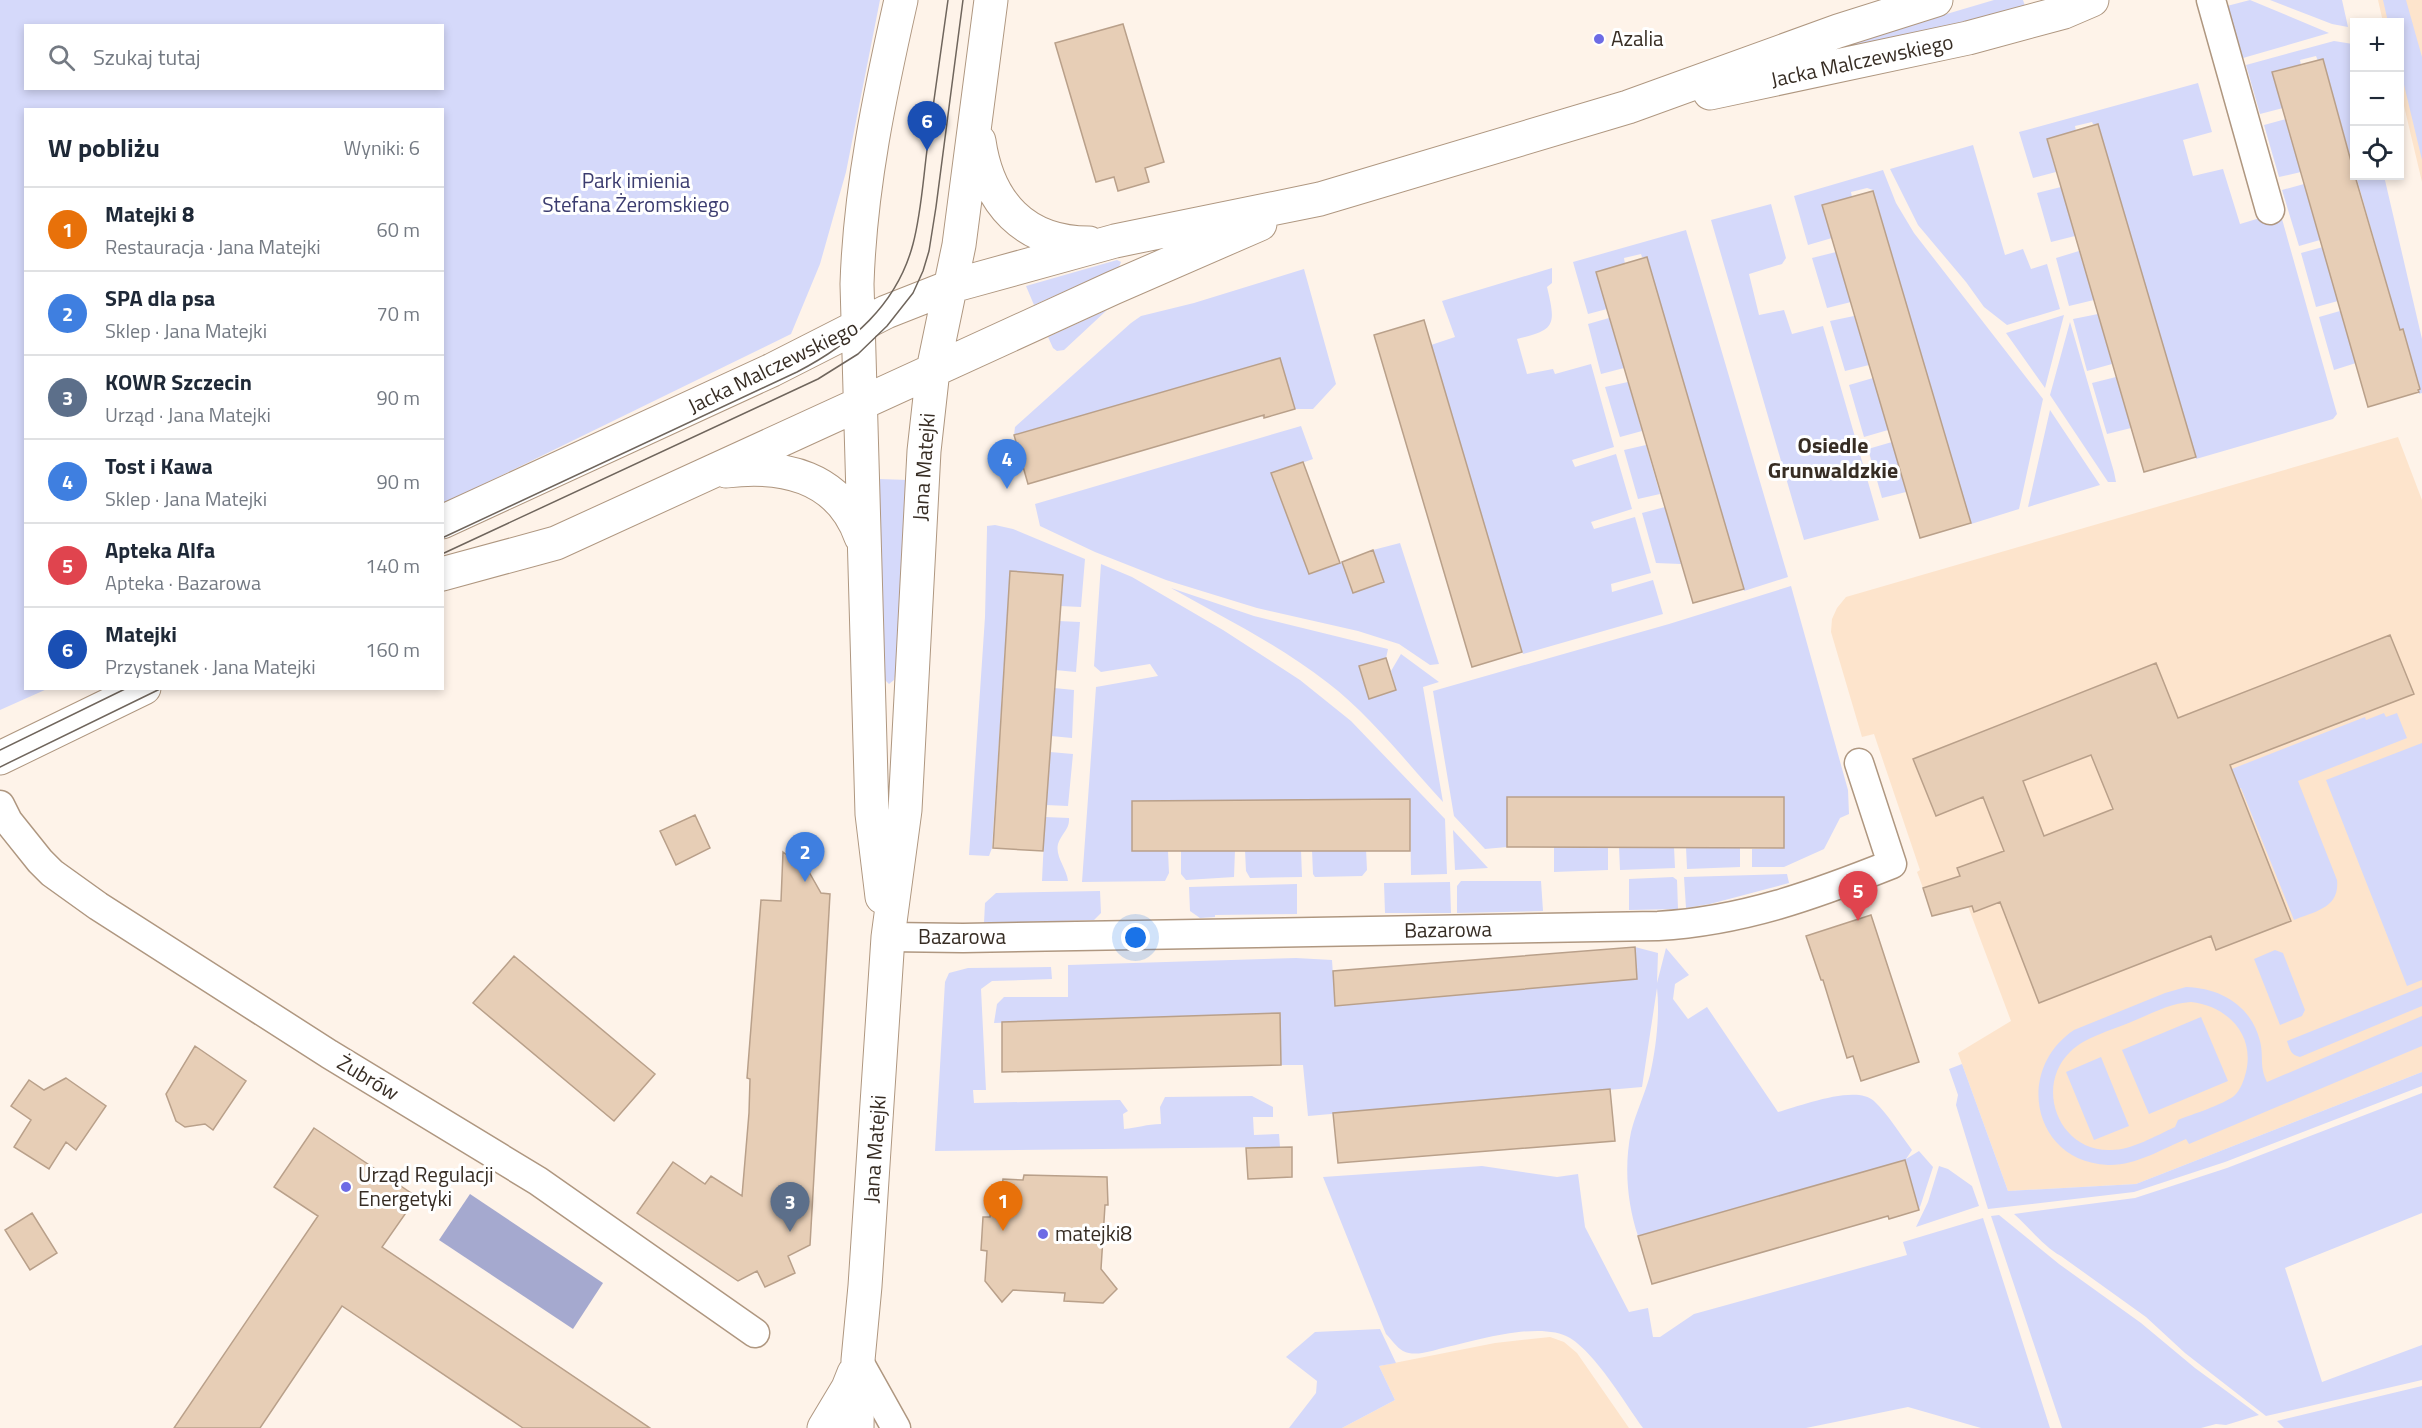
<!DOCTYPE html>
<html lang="pl">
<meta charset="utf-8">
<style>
body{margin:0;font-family:"Titillium Web",sans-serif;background:#f6f6f7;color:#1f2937}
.controls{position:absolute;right:18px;top:18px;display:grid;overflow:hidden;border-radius:0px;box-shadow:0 3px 9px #0003}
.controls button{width:54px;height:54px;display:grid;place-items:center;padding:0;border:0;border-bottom:2px solid #e0e1e3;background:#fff;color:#1f2937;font:30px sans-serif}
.you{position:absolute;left:1136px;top:938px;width:21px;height:21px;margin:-15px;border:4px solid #fff;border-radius:50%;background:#1a73e8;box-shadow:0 0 0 9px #1a73e833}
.badge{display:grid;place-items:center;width:39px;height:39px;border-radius:50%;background:#0b8043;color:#fff;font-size:20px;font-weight:700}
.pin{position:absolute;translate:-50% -50px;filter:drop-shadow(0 2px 3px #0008)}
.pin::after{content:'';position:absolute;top:32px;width:21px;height:18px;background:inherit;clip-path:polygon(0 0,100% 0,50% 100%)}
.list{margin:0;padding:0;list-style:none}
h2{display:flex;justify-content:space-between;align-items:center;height:78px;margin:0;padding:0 24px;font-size:26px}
h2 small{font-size:20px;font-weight:400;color:#747a83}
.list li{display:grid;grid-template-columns:39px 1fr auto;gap:18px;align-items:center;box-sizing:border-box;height:84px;padding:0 24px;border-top:2px solid #e0e1e3}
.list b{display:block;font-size:22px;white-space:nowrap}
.list p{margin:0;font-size:20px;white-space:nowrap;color:#747a83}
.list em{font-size:20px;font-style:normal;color:#747a83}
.icon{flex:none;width:33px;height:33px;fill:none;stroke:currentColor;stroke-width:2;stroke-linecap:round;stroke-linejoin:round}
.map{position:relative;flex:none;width:2422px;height:1428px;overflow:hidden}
.search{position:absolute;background:#fff;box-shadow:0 3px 9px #0003;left:24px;top:24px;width:420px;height:66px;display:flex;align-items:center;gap:15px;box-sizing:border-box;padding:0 21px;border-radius:0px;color:#747a83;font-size:22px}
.panel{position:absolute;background:#fff;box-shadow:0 3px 9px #0003;left:24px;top:108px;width:420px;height:582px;border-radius:0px}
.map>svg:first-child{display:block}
</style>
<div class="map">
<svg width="2422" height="1428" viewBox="0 0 2422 1428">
<rect width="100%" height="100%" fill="#fef3e9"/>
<path fill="#fde4cc" d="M2378,0h44v182l-22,-93v-67h-17z
M2398,437l24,63v572l-286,112 -128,7 -50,-138 53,-32 -54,-144 -34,11 -6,-16 3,-2 -46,-136 -12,3 -31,-105 1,-13 5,-11 9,-11z
M1550,1337l14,5 13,11 52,75h-287l53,-28 -16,-34 116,-23z"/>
<path fill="#d5d9fa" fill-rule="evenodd" d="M0,0h880l-34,172 -26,92 -29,70 -348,170 -1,-394h-416v578l21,1 -47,21zM26,26h416v62h-416z
M1994,0h29l2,6 -205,53 -2,-7z
M2250,0l79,33 -86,25 -16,-52z
M2270,0h72l6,27 -16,-3z
M2383,0h23l16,57v103l-22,-92v-46h-12z
M2334,41l19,3 1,6v120l-31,-111 -5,2 -2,-5 -16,4 1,5 -18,43 -23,6 -14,-49z
M2198,83l14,49 -29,8 10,36 30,-7 17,55 40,-12 57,202 -4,5 -137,40 -98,-335h-5l-1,-2 -17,4 1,5 -29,8 9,33 -23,6 -14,-46z
M2286,119l15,53 -22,5 -15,-52z
M1973,145l32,110 18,-6 8,20 16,-5 13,45 -53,16 -23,-18 -18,-25 -48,-57 -28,-56z
M1883,170l13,33 18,30 129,166 -24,110 -48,15 -98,-334 -6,-2 -16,4 1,5 -30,8 10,33 -24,7 -14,-49z
M2356,176h28l38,163v54l-3,1 -1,-4 2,-1 -17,-60 -3,1z
M2304,184l16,56 -21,6 -17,-56z
M2061,187l14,49 -24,6 -14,-49z
M1771,204l15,54 -4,6 -33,10 10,41 25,-5 8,24 31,-8 56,194 -75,20 -93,-320z
M1686,230l102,347 -44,14 -97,-334h-5l-1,-3 -17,4 1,6 -29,8 11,37 -19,5 -15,-52z
M2323,247l15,54 -22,6 -15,-54z
M2079,251l15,49 -25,6 -13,-48z
M1836,252l15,50 -24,6 -15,-50z
M1117,260l4,2 -2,5 -85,38 -8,-19z
M1552,268v15l-5,4c9,38 9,43 -30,52l10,35 26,-5 2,5 36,-10 23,83 -42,13 3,7 41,-13 16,55 -41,13 3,7 41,-12 16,56 -40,11 1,8 41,-12 10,34 -140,40 -92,-309 24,-8 -13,-36z
M1304,269l32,115 -23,25h-18l-15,-51 -266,77 1,-8 116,-104 10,-7 53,-13z
M1107,310l-43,40 -7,1 -4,-3 -5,-11z
M2340,311l16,52 -22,7 -15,-53z
M2098,314l14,50 -25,7 -14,-52z
M2064,315l-19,73 -39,-55z
M1854,316l15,49 -24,6 -15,-50z
M1609,318l15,50 -23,6 -13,-50z
M2070,322l44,150 2,10h-8l-58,-87z
M2116,377l15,51 -24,6 -15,-51z
M1873,378l15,52 -24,7 -15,-52z
M1628,382l14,49 -22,6 -15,-50z
M2050,410l50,75 -72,22z
M1301,426l12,33 -42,15 38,100 33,-12 11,31 31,-11 -11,-32 27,-7 39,121 -9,1 -31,-21 -41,-13 -101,-23 -91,-28 -71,-28 -55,-26 -5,-22z
M1892,442l14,50 -24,6 -14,-49z
M1646,445l14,49 -22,5 -14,-49z
M879,479l30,1 -13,192 -2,8 -5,4 -5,-5 -6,-183z
M1665,507l16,57 -25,-1 -14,-50z
M995,525l18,4 72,30 -4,48 -21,-1 2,-31 -52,-4 -18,277 -3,8 -20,-1 16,-238 2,-87v-4z
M1101,564l31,13 91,53 77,50 51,41 94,98 2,55 -36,1 -1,-76 -278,2v50h36l1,22 -4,8 -83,1 14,-195 62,-11 -8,-12 -49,8 -7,-6z
M1791,586l57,204 1,24 -9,4 -16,31 -40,18h-32v-18l32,-1v-51h-277v50l-22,2 -31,-33 -21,-125 236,-67z
M1171,588l83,28 134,33 -2,9 -27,8 10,33 27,-9 -5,-19 10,-17 38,28 -16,5 20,115c-37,-40 -72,-86 -115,-119 -48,-38 -104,-65 -157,-95z
M1058,621l22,1 -4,50 -21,-2z
M1054,688l20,2 -2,48 -21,-2z
M2384,713l2,4 11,-4 10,25 -109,43 39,99c3,28 -22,31 -43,40l-53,-132 -14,5 -8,-19 146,-57 1,3z
M2422,743v237l-15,6 -81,-206z
M1050,752l23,2 -5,52 -22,-1z
M1045,817l24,1c1,11 -8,16 -11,26 -3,13 9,25 10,37h-26z
M1453,830l35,38 -33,2z
M1554,847h54v23l-54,2z
M1619,847h55l1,21 -55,2z
M1686,847h54v20l-53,2z
M1366,849l1,21 -5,6 -47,1 -2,-3 -1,-24z
M1181,850h54l-1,27 -48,3 -5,-6z
M1245,850h56l1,27 -52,1 -4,-7z
M1787,874l2,9 -79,21 -24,4 -2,-31z
M1673,877l4,3 1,29 -49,1v-31z
M1461,881h80l2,30 -86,2v-27z
M1450,882l1,31h-66l-1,-30z
M1297,884v30l-82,1v2l-15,1 -10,-7 -1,-24z
M1100,891l1,22 -7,7 -110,3 1,-20 11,-10z
M1635,947l23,6 -1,30 9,-35 23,27 -14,9 -2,15 15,20 19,-12 71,105c22,-6 78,-28 96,-11 14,13 26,33 38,49l-6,9 13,-8 14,16 -14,43 -14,-50 -267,76c-11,-33 -14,-70 -7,-104 5,-20 14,-38 19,-57 6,-27 10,-60 7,-87l-15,99 -334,29 -5,-51h-22l-2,-52 -285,10 3,-19 7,-7h64v-32l228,-7 36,2 3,46 301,-27z
M2275,950l8,3 22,57 -3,6 -22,9 -26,-66z
M1051,967l1,12 -60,2 -11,8 5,101h-13l1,13 146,-3 8,11 -5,3 1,15c13,-1 23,-5 37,-5l-1,-17 5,-10 87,-1 21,11v10h-20l1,18 25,-1 1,13 -345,4 10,-169 4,-9 19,-5z
M2186,987c34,1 65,18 74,54 4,16 -1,25 7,41l155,-66v30l-233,98 -3,-5c-24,10 -51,27 -78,26 -75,-3 -94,-95 -34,-135l91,-37zM2191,1002c36,4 64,32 55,70 -2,8 -6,19 -12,24 -12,9 -41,18 -56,24l-3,7c-20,9 -43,23 -64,23 -52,2 -77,-63 -41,-98 15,-15 42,-22 61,-30 20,-8 39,-19 60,-20z
M2422,987v19l-122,51c-9,-2 -10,-7 -13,-16z
M2201,1017l27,64 -79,33 -27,-64z
M2101,1057l28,69 -35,14 -28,-68z
M1962,1064l46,127 128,-7 286,-112v14l-197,76 -91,30 -146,17 -32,-104 2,-10 -9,-26z
M2422,1093v120l-137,55 37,114 100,-37v35l-156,36 -81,-63 -39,-36 -85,-61c-18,-10 -31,-28 -47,-42l121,-16 92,-30z
M1482,1166l75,11 21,-3 7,53 44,85 19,-4 5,29h7l34,-23 213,-59 -4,-13 80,-24 67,210h-69l-73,-21 -102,21h-163c-19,-26 -47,-74 -73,-90 -30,-18 -94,3 -127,10 -12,3 -28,9 -40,3 -6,-3 -12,-12 -17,-17l-63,-157z
M1939,1166l9,3 24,17 7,20 -63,21 12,-25z
M1999,1215l60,49 82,59 54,45 64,47 -33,10 -10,-1 -15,4h-139l-71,-212z
M1380,1329l16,34 -17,3 16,34 -53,28h-53l27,-35 1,-12 -31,-24 29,-25z
M2422,1386v42h-138l-7,-7z"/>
<path fill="#a5a9cf" d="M470,1194l133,89 -30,46 -134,-89z"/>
<path fill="#e7ceb6" stroke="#b9a08a" stroke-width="1.5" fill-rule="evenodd" d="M1123,24l41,138 -19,6 4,14 -31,9 -4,-14 -18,5 -41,-139z
M2323,59l32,117 45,154 3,-1 17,60 -2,1 1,2 -51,15 -96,-335z
M2098,124l98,333 -52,15 -97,-333z
M1873,191l98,332 -51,15 -98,-333z
M1647,257l97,332 -51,14 -97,-331z
M1424,320l98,332 -50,15 -98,-332z
M1280,358l15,51 -31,9v-3l-236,69 -14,-49z
M1303,462l37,101 -31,11 -38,-101z
M1373,550l11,32 -31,11 -11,-31z
M1010,571l53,4 -20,276 -50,-3z
M2390,635l24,59 -184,71 61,156 -75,29 -5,-14 -172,67 -39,-101 -26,10 -2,-6 -40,10 -9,-28 37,-12 -3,-8 47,-17 -21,-54 -47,19 -23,-57 243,-96 22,55zM2091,755l22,54 -69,27 -21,-55z
M1386,658l10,32 -27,9 -10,-33z
M1507,797h277v51l-277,-1z
M1410,799v52h-278v-50z
M695,815l15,33 -34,17 -16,-34z
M783,852l26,20 12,21 9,1 -20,351 -22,11 7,17 -30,14 -8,-16 -19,10 -101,-68 36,-51 32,22 6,-8 31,20 7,-83 1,-34 -3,-1 14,-178 20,1z
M1871,915l48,147 -58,19 -8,-25 -6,2 -24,-78h-2l-15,-44z
M1635,947l2,32 -302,27 -2,-35z
M514,956l141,118 -41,47 -141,-118z
M1280,1013l1,52 -279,7v-50z
M195,1046l51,35 -33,49 -8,-6 -20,3 -9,-6 -10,-27z
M66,1078l40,28 -30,44 -10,-8 -17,27 -35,-22 17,-27 -20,-14 18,-26 15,10z
M1610,1089l5,52 -277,22 -5,-50z
M314,1128l103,69 -35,50 268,181h-127l-181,-122 -82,122h-86l144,-212 -44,-29z
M1292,1147v30l-44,2 -2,-31z
M1905,1160l14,50 -30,9 -1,-3 -236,68 -14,-48z
M1024,1175l83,2 1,28h-3l-4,64 16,20 -14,14 -39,-2 1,-8 -52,-3 -11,12 -17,-21 2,-30 -6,-1 2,-33h7l2,-30h10l1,-8 20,1z
M32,1213l25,40 -27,17 -25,-40z"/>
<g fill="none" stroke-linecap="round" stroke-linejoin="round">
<g stroke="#af9780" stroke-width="31">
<path id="minor" d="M2211,0l59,210
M0,805l8,16 32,40 12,12 46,33 231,148 209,127 217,152
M888,937l75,1 695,-12c85,-5 156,-31 234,-62l-33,-101
M858,1360l38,68"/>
</g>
<g stroke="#af9780" stroke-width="35">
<path id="tertiary" d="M1710,93l258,-55 96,-26 28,-12
M979,141c9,62 45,102 110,102
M726,471c58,-7 114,6 135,66
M442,522l330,-152 114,-58 66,-26 163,-45 205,-42 308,-92 210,-76 98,-31
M442,574l114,-31 557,-255 147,-64
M0,758l144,-70
M882,897l-10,-83 -15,-530c3,-96 23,-191 44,-284
M824,1428l24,-40 6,-15
M857,1428l1,-68 7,-74 23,-349 17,-127 19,-359 9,-81 26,-125 32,-245"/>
</g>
<use href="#minor" stroke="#fff" stroke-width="28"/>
<use href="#tertiary" stroke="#fff" stroke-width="33"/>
<path stroke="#6f655c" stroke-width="1.5" d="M442,538l355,-166c54,-28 100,-67 116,-128 8,-30 10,-63 14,-94 7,-50 14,-100 21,-150
M442,554l376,-175 40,-25 29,-28 26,-33 10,-22 6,-20 7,-44 27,-207
M0,750l127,-62
M0,767l162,-79"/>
</g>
<g fill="#6d6be5" stroke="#fff" stroke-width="2">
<circle cx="1599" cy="39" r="6"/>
<circle cx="346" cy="1187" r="6"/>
<circle cx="1043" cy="1234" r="6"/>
</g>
<g text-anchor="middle" stroke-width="6" stroke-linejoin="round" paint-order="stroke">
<g font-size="21" fill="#372d24" stroke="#fff" text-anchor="start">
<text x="1611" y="46">Azalia</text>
<text x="358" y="1182">Urząd Regulacji<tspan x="358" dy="24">Energetyki</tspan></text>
<text x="1055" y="1241">matejki8</text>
</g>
<g font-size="21" fill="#372d24" stroke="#fff">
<text transform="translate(1862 61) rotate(-12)" y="7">Jacka Malczewskiego</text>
<text transform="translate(773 367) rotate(-26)" y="7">Jacka Malczewskiego</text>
<text transform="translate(924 467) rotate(-86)" y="7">Jana Matejki</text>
<text transform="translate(1448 930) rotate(-1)" y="7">Bazarowa</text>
<text x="962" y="944">Bazarowa</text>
<text transform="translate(368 1078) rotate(31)" y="7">Żubrów</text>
<text transform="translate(875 1149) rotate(-86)" y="7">Jana Matejki</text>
</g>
<g font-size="21" fill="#3b3c6f" stroke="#fff">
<text x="636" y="188">Park imienia<tspan x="636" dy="24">Stefana Żeromskiego</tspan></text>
</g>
<g font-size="22" font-weight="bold" fill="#372d24" stroke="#fff">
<text x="1833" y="453">Osiedle<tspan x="1833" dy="25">Grunwaldzkie</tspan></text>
</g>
</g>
</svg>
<div class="controls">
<button>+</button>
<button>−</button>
<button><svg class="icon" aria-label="locate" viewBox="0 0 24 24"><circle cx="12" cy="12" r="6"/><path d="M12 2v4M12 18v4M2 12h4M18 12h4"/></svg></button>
</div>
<div class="you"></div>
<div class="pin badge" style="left:1003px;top:1231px;background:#e8710a">1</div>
<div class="pin badge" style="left:805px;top:882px;background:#3f7fe0">2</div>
<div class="pin badge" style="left:790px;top:1232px;background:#5c6f8a">3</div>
<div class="pin badge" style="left:1007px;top:489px;background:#3f7fe0">4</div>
<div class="pin badge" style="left:1858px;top:921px;background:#e0444e">5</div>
<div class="pin badge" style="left:927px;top:151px;background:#1a4fb4">6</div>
<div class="search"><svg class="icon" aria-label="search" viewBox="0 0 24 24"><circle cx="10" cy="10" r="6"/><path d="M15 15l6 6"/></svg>Szukaj tutaj</div>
<section class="panel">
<h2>W pobliżu<small>Wyniki: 6</small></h2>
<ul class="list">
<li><span class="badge" style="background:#e8710a">1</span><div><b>Matejki 8</b><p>Restauracja · Jana Matejki</p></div><em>60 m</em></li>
<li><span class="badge" style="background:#3f7fe0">2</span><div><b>SPA dla psa</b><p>Sklep · Jana Matejki</p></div><em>70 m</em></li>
<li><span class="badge" style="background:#5c6f8a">3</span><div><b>KOWR Szczecin</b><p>Urząd · Jana Matejki</p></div><em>90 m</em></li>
<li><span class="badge" style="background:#3f7fe0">4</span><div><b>Tost i Kawa</b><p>Sklep · Jana Matejki</p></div><em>90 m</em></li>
<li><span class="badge" style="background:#e0444e">5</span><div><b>Apteka Alfa</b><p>Apteka · Bazarowa</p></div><em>140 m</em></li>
<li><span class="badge" style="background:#1a4fb4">6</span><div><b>Matejki</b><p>Przystanek · Jana Matejki</p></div><em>160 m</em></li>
</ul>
</section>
</div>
